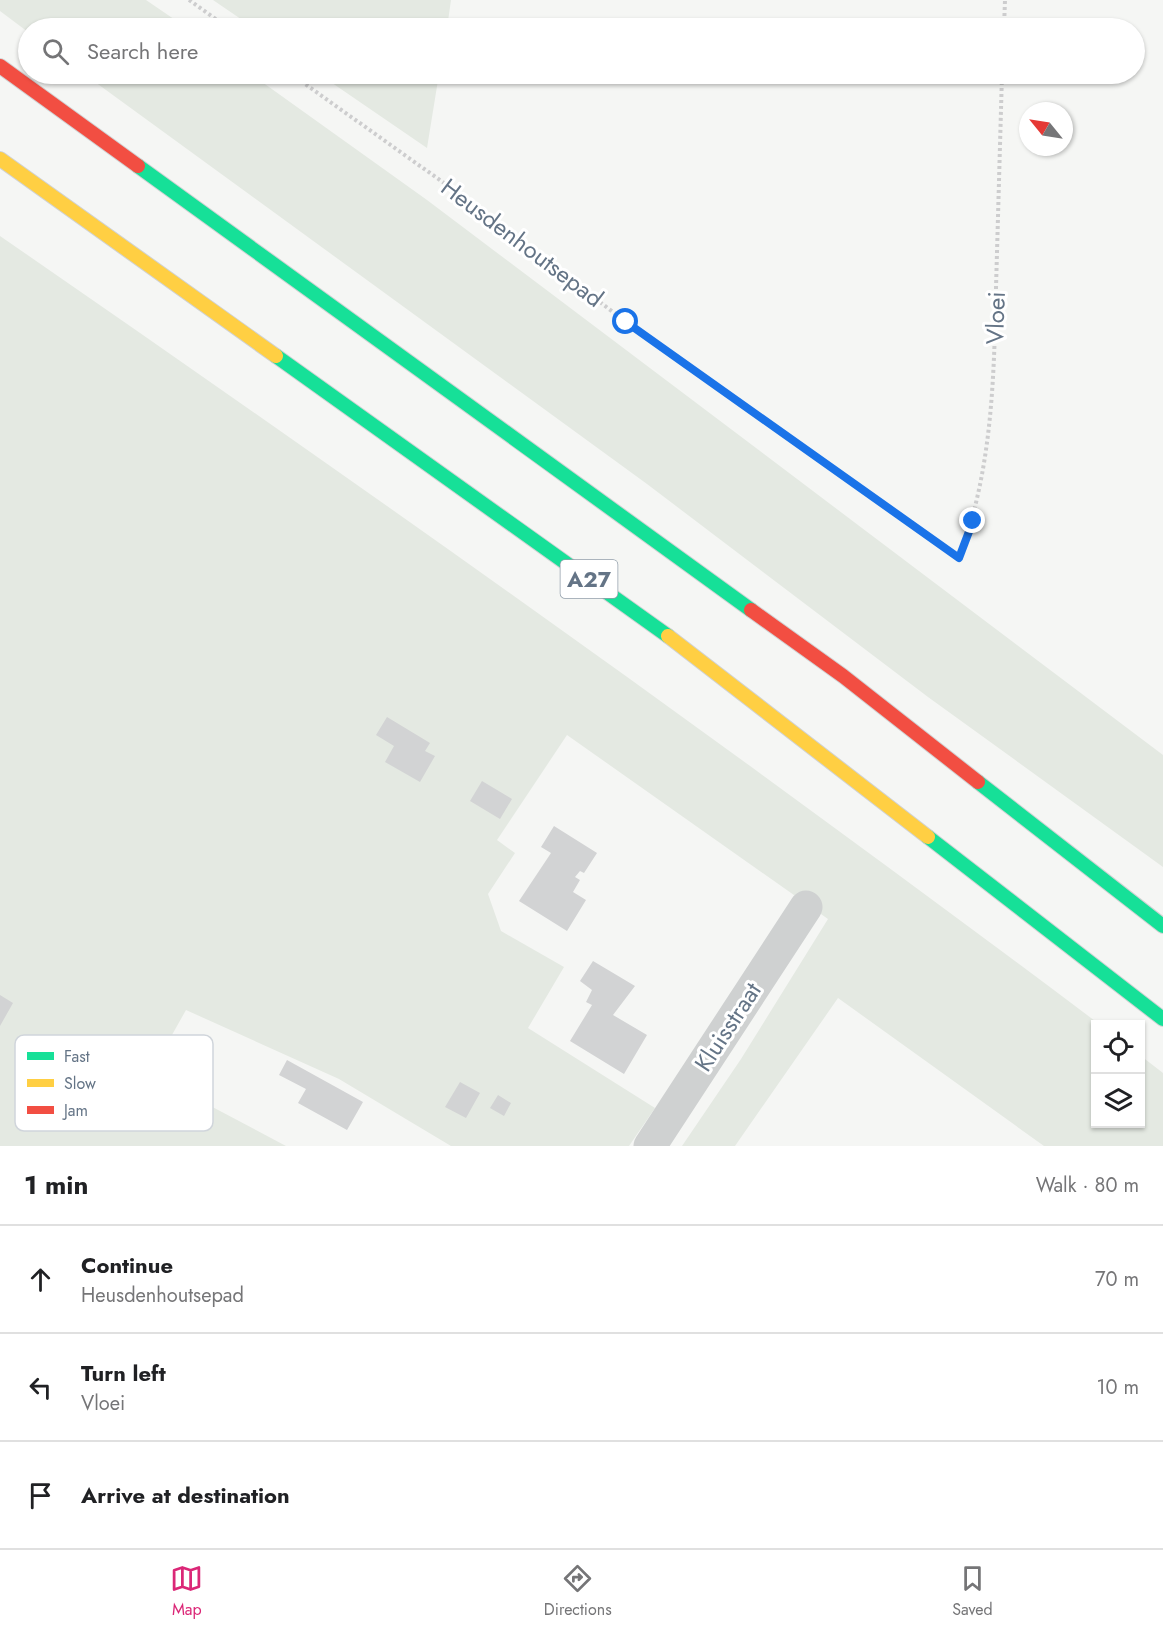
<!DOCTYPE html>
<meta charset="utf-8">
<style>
body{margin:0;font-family:Jost,sans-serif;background:#f2f2f2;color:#202124}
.controls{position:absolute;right:18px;bottom:18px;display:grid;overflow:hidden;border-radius:0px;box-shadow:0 2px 4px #0004}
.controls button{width:54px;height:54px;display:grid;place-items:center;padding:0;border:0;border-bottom:2px solid #e0e0e0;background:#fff;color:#202124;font:30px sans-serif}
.compass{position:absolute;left:1019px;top:102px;width:54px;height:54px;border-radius:50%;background:#fff;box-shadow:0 2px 4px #0004;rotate:300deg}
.stop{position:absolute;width:18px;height:18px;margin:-14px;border:4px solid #1a73e8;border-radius:50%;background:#fff}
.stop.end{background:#1a73e8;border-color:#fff;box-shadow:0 2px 6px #0008}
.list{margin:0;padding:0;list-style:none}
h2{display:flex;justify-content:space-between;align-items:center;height:78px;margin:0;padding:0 24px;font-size:26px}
h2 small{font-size:20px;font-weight:400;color:#757577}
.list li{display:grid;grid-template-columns:39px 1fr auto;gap:18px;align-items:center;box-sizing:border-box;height:108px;padding:0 24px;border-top:2px solid #e0e0e0}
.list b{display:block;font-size:22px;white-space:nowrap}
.list p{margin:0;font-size:20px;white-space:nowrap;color:#757577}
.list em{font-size:20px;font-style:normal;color:#757577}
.icon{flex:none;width:33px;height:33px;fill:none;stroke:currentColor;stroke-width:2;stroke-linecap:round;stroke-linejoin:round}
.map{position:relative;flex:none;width:1163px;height:1146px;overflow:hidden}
.search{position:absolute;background:#fff;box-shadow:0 2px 4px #0004;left:18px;right:18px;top:18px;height:66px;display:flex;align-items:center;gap:15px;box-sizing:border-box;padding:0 21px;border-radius:33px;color:#757577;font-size:22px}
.sheet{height:402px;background:#fff}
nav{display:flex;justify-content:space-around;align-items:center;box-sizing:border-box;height:84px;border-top:2px solid #e0e0e0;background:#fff;font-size:16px;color:#757577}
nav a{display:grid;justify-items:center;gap:3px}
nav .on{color:#db2777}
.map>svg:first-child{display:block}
</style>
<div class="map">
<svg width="1163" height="1146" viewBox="0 0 1163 1146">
<rect width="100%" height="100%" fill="#f5f6f4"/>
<path fill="#e4e9e2" d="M0,0h146l41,28h-159v4l-28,-21z
M213,0h238l-4,28h-193z
M84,74h167l176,126 736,555v112l-235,-170 -281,-213z
M319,74h120l-12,74z
M0,236c371,256 739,517 1099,788h-3v100h44l1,-68 22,17v73h-119l-206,-148 -103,148h-53l59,-87 87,-140 -261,-184 -70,105 18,13 -27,41 13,37 63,36 -36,61 127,80 -26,38h-178l-112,-67 -153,-69 -36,64 136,72h-286z"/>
<path fill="#d2d3d4" d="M387,717l43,26 -5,8 10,5 -15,26 -35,-20 9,-16 -18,-11z
M482,781l30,18 -12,20 -30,-18z
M554,826l43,27 -13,20 -4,-2 -5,6 5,3 -7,12 13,8 -19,31 -48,-30 32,-48 -10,-6z
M593,961l42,25 -22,29 34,20 -23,39 -54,-33 22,-36 -6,-3 6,-12 -12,-9z
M0,995l13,8 -13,23z
M287,1060l76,42 -16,28 -49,-27 8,-14 -27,-14z
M460,1082l20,11 -14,25 -21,-11z
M498,1095l13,8 -7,13 -14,-8z"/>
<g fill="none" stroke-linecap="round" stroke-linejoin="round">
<g stroke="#d0d2d3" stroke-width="16">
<path id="fast" d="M138,166l613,444
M276,356l392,280
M978,782l185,144
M928,837l235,182"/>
</g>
<g stroke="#d0d2d3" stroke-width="16">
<path id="slow" d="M0,159l276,197
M668,636l260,201"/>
</g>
<g stroke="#d0d2d3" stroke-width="16">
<path id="jam" d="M0,66l138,100
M751,610l92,66 135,106"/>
</g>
<path stroke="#cdcdce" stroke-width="4" stroke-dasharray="3 3" stroke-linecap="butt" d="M189,0l39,28
M1004,28l1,-28
M291,74l160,114 175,134 333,236c33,-87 35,-178 37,-270 2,-71 4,-143 6,-214"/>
<path stroke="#cfd1d1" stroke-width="33" d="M650,1146l156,-239"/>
<use href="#fast" stroke="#16e098" stroke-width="14"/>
<use href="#slow" stroke="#ffcf43" stroke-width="14"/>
<use href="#jam" stroke="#f24e42" stroke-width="14"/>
</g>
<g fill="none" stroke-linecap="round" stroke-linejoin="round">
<path stroke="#1a73e8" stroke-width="8" d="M626,322l333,236 14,-37"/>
</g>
<g text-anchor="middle" stroke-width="6" stroke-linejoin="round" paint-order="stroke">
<rect fill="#fff" stroke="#929eaa" stroke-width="1.5" x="560.5" y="560" width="57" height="38" rx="4.5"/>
<g font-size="22" font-weight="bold" fill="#647486">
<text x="589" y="587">A27</text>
</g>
<g font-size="24" fill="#647486" stroke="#fff">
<text transform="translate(522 243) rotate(37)" y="8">Heusdenhoutsepad</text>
<text transform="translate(996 318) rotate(-88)" y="8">Vloei</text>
<text transform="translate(728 1027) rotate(-57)" y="8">Kluisstraat</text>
</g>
</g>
<rect x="15" y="1035" width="198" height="96" rx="9" fill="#fff" stroke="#d0d5db" stroke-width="1.5"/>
<rect x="27" y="1052" width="27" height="8" fill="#16e098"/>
<rect x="27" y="1079" width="27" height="8" fill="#ffcf43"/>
<rect x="27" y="1106" width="27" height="8" fill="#f24e42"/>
<g font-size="16" fill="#647486">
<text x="64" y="1062">Fast</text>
<text x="64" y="1089">Slow</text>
<text x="64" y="1116">Jam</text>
</g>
</svg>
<div class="controls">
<button><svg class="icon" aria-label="locate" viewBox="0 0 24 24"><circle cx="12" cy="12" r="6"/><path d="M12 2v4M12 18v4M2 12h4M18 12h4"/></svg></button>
<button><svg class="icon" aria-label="layers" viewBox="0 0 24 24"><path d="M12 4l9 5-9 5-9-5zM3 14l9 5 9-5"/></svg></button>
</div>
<svg class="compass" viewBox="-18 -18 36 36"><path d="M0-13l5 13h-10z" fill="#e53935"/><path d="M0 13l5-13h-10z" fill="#757577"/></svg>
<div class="stop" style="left:626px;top:322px"></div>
<div class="stop end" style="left:973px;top:521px"></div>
<div class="search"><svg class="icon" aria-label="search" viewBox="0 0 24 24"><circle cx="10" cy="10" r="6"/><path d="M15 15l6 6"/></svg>Search here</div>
</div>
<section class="sheet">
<h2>1 min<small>Walk · 80 m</small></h2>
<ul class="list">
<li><svg class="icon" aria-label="ahead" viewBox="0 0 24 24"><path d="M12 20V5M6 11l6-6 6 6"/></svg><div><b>Continue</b><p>Heusdenhoutsepad</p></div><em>70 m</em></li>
<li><svg class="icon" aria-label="left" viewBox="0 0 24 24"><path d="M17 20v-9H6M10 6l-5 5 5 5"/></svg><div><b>Turn left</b><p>Vloei</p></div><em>10 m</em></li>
<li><svg class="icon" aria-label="arrive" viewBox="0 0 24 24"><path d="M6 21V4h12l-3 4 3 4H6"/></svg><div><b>Arrive at destination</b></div></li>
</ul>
</section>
<nav>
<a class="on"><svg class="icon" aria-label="map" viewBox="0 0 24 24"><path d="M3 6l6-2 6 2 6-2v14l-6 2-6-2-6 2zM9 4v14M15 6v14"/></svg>Map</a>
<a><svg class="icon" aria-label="directions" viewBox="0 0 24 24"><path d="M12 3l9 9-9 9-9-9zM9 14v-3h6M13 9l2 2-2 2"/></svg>Directions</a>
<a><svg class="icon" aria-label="saved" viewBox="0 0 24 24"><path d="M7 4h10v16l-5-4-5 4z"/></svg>Saved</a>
</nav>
